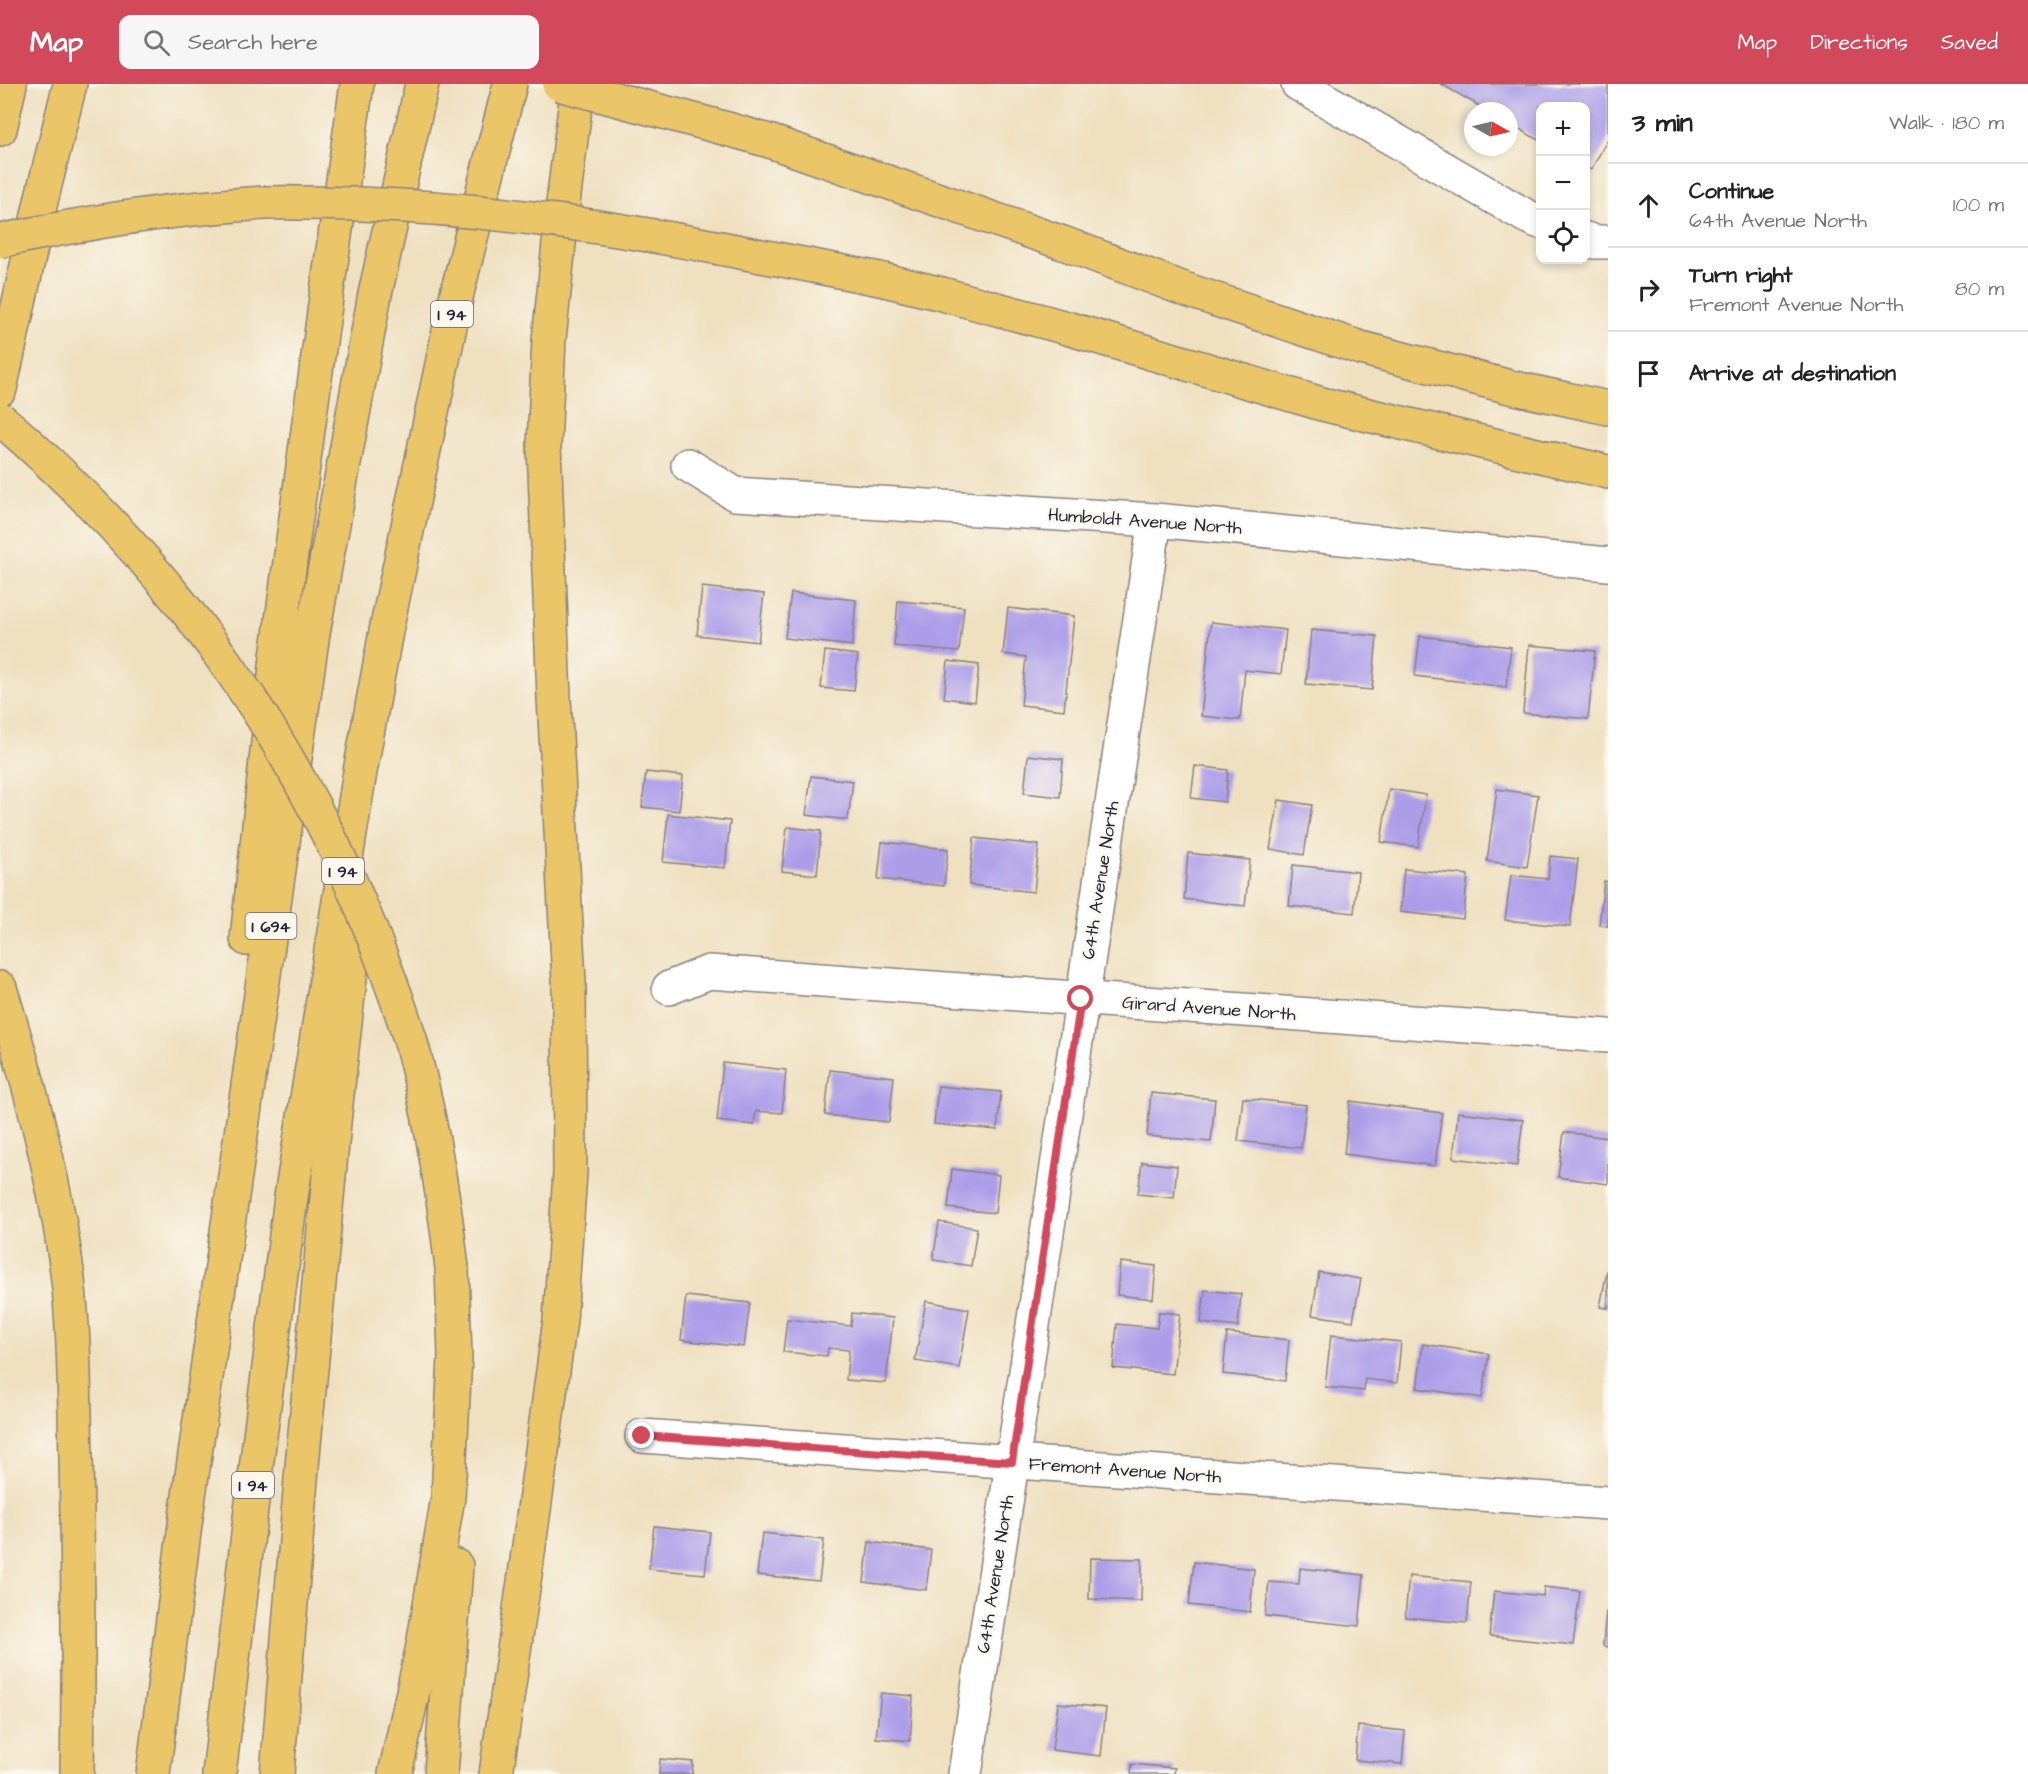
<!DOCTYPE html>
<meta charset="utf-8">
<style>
body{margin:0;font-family:"Architects Daughter",sans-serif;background:#f6f6f6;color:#222}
.controls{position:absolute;right:18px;top:18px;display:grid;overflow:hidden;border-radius:12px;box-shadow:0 3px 9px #0003}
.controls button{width:54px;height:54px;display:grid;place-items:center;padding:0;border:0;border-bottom:2px solid #e0e0e0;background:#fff;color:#222;font:30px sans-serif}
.compass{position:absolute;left:1464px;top:18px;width:54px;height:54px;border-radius:50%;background:#fff;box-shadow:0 3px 9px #0003;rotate:98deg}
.stop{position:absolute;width:18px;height:18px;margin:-14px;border:4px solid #d1495b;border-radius:50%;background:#fff}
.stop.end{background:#d1495b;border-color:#fff;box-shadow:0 2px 6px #0008}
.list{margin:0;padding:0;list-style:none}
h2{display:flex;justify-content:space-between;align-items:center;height:78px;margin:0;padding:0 24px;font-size:26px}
h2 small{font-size:20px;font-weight:400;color:#767676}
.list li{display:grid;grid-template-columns:39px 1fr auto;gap:18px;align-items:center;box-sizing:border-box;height:84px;padding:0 24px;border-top:2px solid #e0e0e0}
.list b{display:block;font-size:22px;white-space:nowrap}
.list p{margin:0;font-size:20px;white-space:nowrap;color:#767676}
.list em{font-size:20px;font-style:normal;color:#767676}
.icon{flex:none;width:33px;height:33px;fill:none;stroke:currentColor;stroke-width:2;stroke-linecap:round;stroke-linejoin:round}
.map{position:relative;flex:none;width:1608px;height:1690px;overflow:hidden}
header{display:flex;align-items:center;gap:36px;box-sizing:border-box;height:84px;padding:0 30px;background:#d1495b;color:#fff}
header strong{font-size:28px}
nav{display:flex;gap:33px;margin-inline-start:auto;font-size:21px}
.search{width:420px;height:54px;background:#f6f6f6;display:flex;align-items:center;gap:15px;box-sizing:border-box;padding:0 21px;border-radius:12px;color:#767676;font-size:22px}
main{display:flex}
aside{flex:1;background:#fff}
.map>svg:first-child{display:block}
</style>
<header>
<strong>Map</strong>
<div class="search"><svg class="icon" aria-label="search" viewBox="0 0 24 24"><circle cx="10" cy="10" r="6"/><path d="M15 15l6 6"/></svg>Search here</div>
<nav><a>Map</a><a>Directions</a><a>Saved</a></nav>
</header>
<main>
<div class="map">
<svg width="1608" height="1690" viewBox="0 0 1608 1690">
<rect width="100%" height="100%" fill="#fbf7ec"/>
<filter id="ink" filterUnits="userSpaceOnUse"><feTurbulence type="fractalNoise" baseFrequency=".0167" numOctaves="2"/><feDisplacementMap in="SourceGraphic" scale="12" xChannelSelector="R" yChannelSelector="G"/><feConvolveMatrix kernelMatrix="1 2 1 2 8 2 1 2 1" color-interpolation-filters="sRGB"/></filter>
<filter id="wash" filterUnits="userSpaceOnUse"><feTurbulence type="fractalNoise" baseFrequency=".008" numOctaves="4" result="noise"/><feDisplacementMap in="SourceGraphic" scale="24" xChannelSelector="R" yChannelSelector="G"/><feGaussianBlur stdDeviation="1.35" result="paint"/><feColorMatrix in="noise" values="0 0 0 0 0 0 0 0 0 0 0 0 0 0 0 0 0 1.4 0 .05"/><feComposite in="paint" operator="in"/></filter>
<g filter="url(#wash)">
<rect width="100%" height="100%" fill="#efe0c0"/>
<g id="blocks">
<path fill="#ac9de9" d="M1441,0h167v55l-17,31 -5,-3v-61h-46v35l-31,-18v-12h-21z
M702,503l62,7 -6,48 -61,-7z
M791,509l65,7 -4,46 -67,-8z
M898,517l66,6 -5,45 -65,-6z
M1008,524l66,8 -10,94 -43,-5 5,-48 -23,-3z
M1211,538l75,8 -5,44 -36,-4 -5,50 -39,-4z
M1311,546l66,6 -5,54 -66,-6z
M1420,552l91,11 -5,40 -91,-11z
M1529,561l66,6 -7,68 -65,-6z
M825,567l33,4 -4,36 -33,-3z
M948,577l31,4 -4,37 -31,-4z
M1028,671l35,4 -3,38 -36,-4z
M1195,682l33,4 -3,32 -34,-4z
M646,688l37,4 -4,35 -37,-4z
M811,692l42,5 -5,39 -42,-5z
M1389,705l37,6 -8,52 -37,-5z
M1497,705l41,6 -11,72 -40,-6z
M1279,716l33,5 -8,50 -34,-6z
M668,730l62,7 -5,47 -62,-6z
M787,743l34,4 -4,44 -35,-4z
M974,754l65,7 -5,47 -65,-7z
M882,758l66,7 -4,37 -66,-7z
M1188,769l62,7 -5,46 -61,-7z
M1550,772l28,3 -8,68 -65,-7 6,-45 37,4z
M1293,781l65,7 -4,41 -65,-7z
M1404,785l64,6 -5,44 -63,-7z
M1604,797l4,1v44l-9,-1z
M723,979l63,7 -4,43 -26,-2 -2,14 -37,-4z
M830,986l64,7 -5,45 -64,-7z
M938,1002l63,6 -4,38 -63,-6z
M1151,1009l64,6 -4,43 -64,-6z
M1243,1014l63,7 -5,43 -63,-7z
M1350,1017l92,12 -7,53 -91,-12z
M1458,1028l65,8 -6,46 -64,-8z
M1564,1048l44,6v46l-50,-7z
M1142,1078l35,4 -3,32 -36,-4z
M952,1085l47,6 -4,38 -47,-5z
M939,1138l38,6 -6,38 -38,-6z
M1120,1178l36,4 -3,33 -36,-4z
M1607,1187h1v37l-8,-1z
M1319,1188l42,7 -8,42 -41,-6z
M1205,1206l36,4 -3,33 -37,-4z
M686,1212l64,7 -6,44 -63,-7z
M926,1217l43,8 -10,59 -44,-7z
M1159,1228l21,2 -7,60 -60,-6 4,-44 40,4z
M852,1229l41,5 -7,65 -40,-3 3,-30 -21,-2 -1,8 -44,-4 4,-33 64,7z
M1227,1249l62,7 -4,41 -62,-7z
M1331,1251l70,7 -4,41 -32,-4 -1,12 -39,-4z
M1423,1260l66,10 -7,44 -65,-10z
M654,1442l56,6 -5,42 -56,-5z
M762,1449l62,7 -5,41 -62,-6z
M869,1458l62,8 -5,40 -62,-8z
M1090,1474l52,1 -1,42 -52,-2z
M1194,1478l60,7 -4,43 -61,-7z
M1300,1484l64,7 -5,51 -94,-10 4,-34 30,2z
M1409,1492l62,6 -4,41 -62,-6z
M1544,1503l36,4 -7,54 -84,-9 5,-45 49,5z
M1606,1528h2v35l-5,-1z
M881,1609l32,3 -3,45 -34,-3z
M1058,1619l48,5 -5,48 -49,-6z
M1358,1642l47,5 -3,33 -47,-4z
M660,1675l33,3 -1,12h-33z
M1132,1680l43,4 -1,6h-43z"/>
</g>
</g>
<g filter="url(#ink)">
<use href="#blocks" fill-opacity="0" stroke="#88817e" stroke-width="1.5"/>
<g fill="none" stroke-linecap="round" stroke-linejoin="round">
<g stroke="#88817e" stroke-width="36">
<path id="minor" d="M1298,0l228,132 14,6
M1586,155l8,3h14
M688,381l47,29 420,26 453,44
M669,904l40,-16 899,64
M642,1352l966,67
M965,1690l190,-1254"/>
</g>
<g stroke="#88817e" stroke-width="36">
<path id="highway" d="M0,45l10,-45
M731,46l38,11 294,102 121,46 177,59 149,39 98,21
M720,164l160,31 62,15 125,34 255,76 286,68
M0,305l42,-192 28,-113
M247,855l30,-282 49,-359 31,-214
M0,904c27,88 52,178 65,269 10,66 9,133 11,199 2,106 3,212 1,318
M153,1690l33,-257 127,-884 62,-339 47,-210
M219,1690l40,-330 32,-247 69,-425 27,-146 70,-333 53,-209
M277,1690l26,-319 31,-333 23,-208
M395,1690l28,-128 25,-149 7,-141 -3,-88
M441,1690l15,-208
M496,1690l29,-199 35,-255 10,-147 -1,-191 -15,-284 -10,-252 5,-106 15,-145 14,-111"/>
</g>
<use href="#minor" stroke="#fff" stroke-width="33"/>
<use href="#highway" stroke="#ebc669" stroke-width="33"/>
<g stroke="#88817e" stroke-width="36" stroke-linecap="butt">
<path id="highway-bridge" d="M559,0l172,46
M0,157c87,-19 176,-33 265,-38 32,-1 63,1 95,1 122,4 241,21 360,44
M0,335c30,24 57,51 84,77 124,123 218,265 284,427 15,38 30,76 42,116 21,75 33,152 42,229"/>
</g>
<use href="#highway-bridge" stroke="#ebc669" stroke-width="33"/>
</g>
</g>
<g fill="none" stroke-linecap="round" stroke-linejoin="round" filter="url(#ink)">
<path stroke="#d1495b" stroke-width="8" d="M642,1352l370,26 69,-463"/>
</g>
<g text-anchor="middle" stroke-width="4.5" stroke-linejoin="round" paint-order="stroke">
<g fill="#fbf7ec" stroke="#636270" stroke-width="1.5">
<rect x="431" y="217" width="42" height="26" rx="4.5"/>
<rect x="322" y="774" width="42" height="26" rx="4.5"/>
<rect x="245.5" y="829" width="51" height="26" rx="4.5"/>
<rect x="232" y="1388" width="42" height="26" rx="4.5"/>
</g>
<g font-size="16" font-weight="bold" fill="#22223b">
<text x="452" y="236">I 94</text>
<text x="343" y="793">I 94</text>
<text x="271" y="848">I 694</text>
<text x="253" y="1407">I 94</text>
</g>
<g font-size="18" fill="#22223b" stroke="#fbf7ec">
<text transform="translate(1145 437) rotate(4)" y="6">Humboldt Avenue North</text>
<text transform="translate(1100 796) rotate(-81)" y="6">64th Avenue North</text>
<text transform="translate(1209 924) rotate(4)" y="6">Girard Avenue North</text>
<text transform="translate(1125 1386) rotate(4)" y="6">Fremont Avenue North</text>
<text transform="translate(995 1490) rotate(-81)" y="6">64th Avenue North</text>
</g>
</g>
</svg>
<div class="controls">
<button>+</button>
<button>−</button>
<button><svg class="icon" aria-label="locate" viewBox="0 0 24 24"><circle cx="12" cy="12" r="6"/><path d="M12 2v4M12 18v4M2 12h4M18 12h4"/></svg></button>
</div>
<svg class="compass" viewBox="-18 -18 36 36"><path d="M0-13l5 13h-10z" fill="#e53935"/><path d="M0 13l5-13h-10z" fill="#767676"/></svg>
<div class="stop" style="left:1081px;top:915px"></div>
<div class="stop end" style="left:642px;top:1352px"></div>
</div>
<aside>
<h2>3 min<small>Walk · 180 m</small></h2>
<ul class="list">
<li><svg class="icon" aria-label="ahead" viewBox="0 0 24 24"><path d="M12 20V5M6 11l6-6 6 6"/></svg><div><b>Continue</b><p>64th Avenue North</p></div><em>100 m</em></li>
<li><svg class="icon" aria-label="right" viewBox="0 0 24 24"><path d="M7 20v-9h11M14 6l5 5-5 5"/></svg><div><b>Turn right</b><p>Fremont Avenue North</p></div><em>80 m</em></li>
<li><svg class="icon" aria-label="arrive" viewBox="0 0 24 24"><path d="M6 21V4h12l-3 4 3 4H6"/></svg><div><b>Arrive at destination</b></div></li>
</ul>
</aside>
</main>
